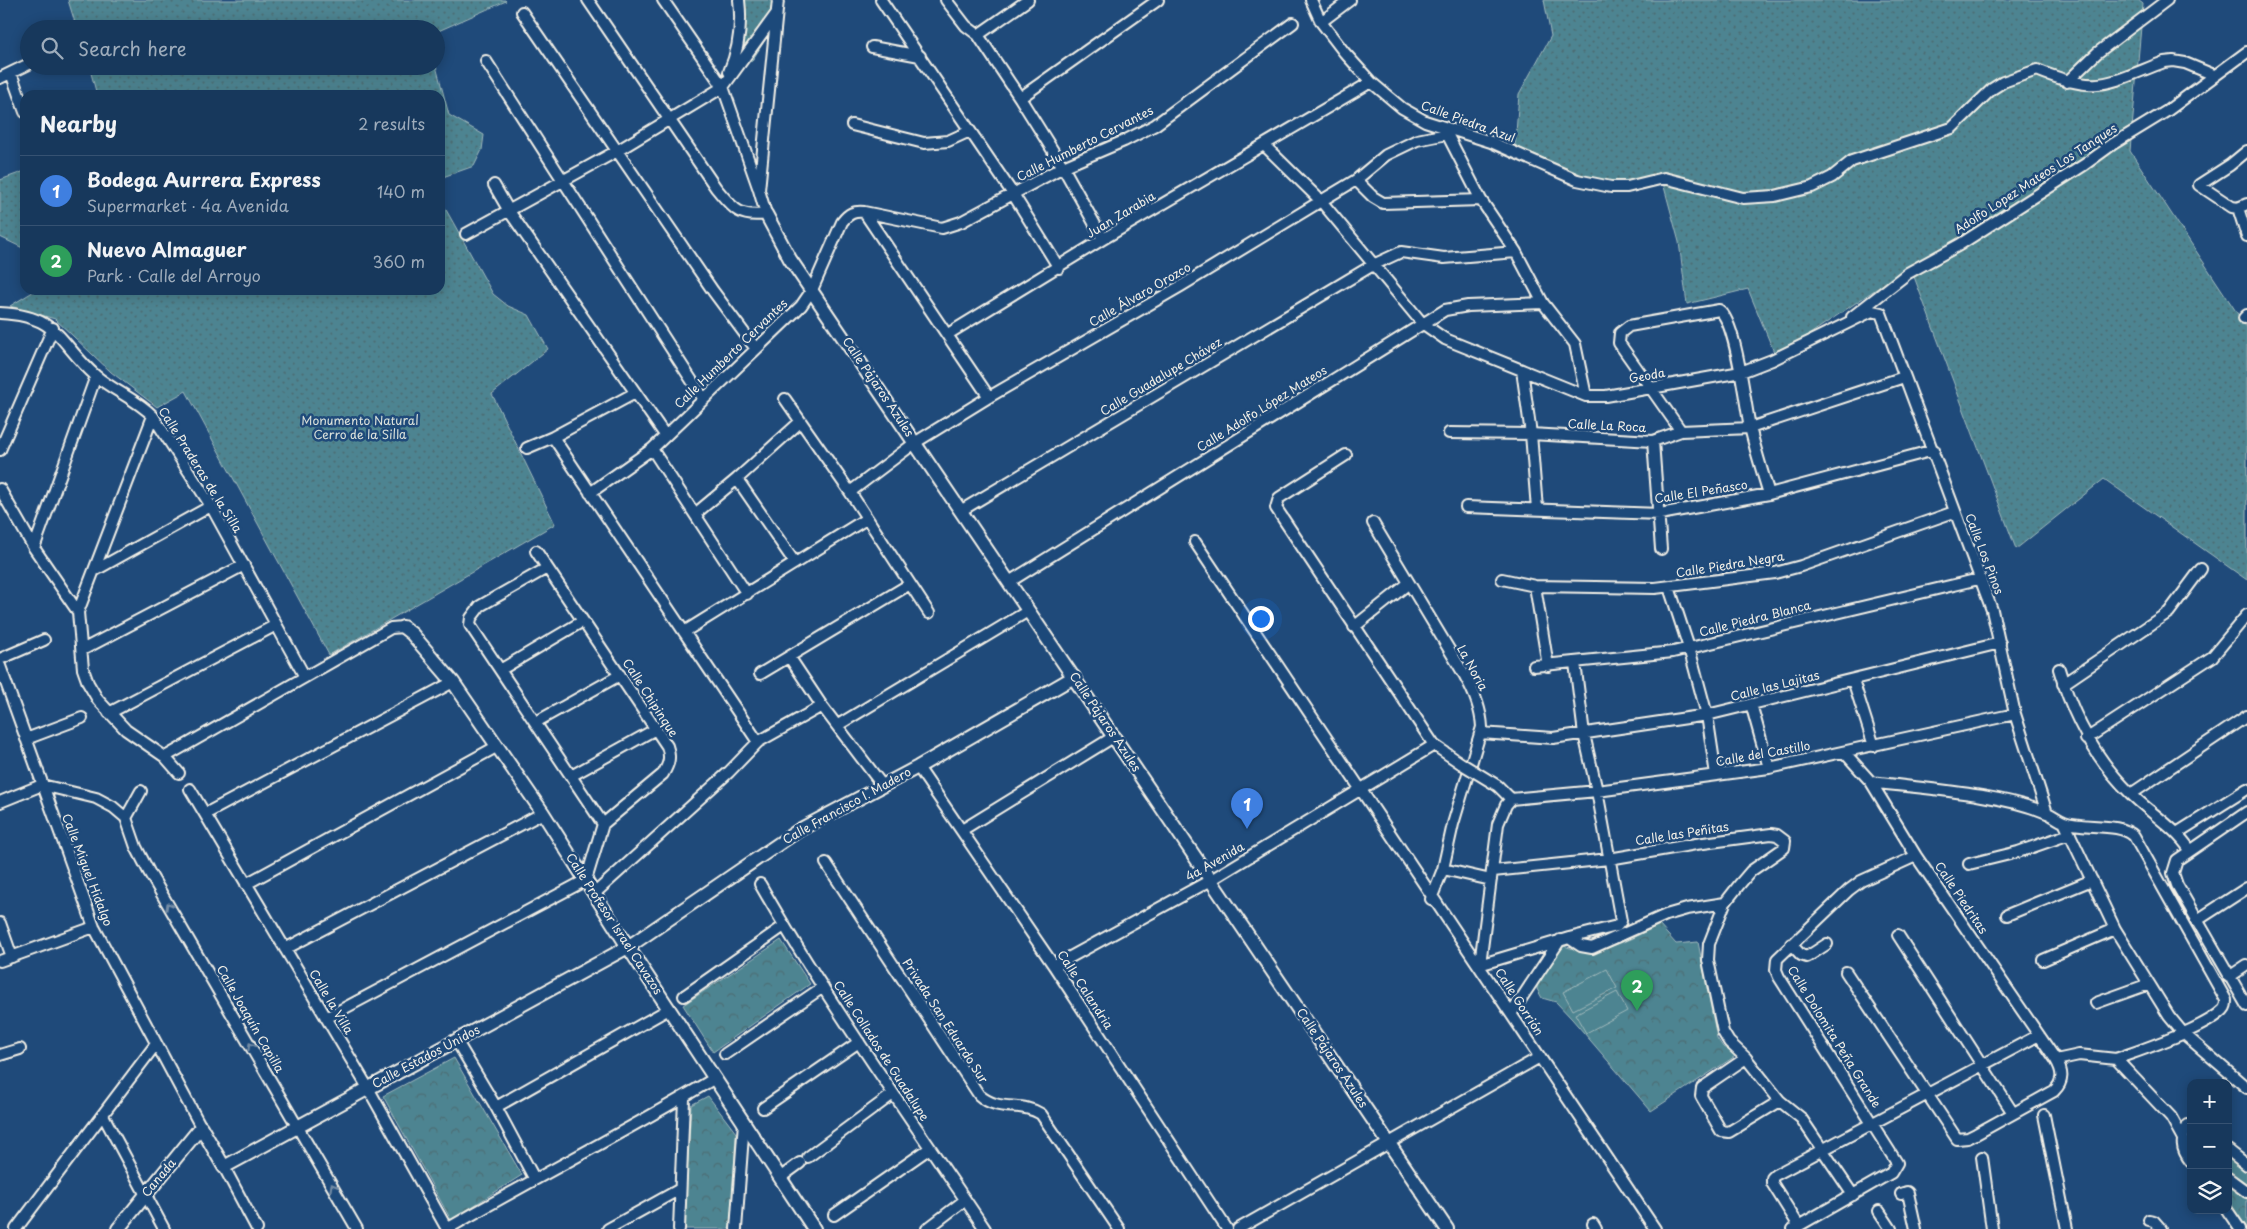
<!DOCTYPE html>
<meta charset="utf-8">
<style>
body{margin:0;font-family:"Playpen Sans",sans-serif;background:#244365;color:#f1f3f6}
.controls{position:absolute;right:15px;bottom:15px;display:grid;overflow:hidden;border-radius:10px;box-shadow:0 2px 12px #0003}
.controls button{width:45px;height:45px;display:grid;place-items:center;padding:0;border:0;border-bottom:1px solid #365272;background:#17385c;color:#f1f3f6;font:25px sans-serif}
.you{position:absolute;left:1260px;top:618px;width:18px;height:18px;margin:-12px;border:4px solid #fff;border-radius:50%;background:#1a73e8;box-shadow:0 0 0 8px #1a73e833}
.badge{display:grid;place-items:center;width:32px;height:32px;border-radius:50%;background:#ffd166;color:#fff;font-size:16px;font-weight:700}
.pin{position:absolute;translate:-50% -41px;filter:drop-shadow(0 1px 2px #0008)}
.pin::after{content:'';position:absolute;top:26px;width:18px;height:15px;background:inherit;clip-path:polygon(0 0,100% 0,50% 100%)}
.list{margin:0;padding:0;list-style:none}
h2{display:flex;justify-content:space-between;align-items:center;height:65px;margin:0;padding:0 20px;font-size:21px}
h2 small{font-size:16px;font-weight:400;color:#9eacbb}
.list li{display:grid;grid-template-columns:32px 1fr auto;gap:15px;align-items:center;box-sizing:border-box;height:70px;padding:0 20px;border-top:1px solid #365272}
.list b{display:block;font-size:19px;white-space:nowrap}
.list p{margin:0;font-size:16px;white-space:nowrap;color:#9eacbb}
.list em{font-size:16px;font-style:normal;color:#9eacbb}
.icon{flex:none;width:28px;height:28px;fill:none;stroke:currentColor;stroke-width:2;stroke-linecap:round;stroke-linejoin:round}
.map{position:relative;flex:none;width:2247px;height:1229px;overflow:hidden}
.search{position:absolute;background:#17385c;box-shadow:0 2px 12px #0003;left:20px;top:20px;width:425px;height:55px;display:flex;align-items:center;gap:12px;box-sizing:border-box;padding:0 18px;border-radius:28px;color:#9eacbb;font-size:19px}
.panel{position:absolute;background:#17385c;box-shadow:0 2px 12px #0003;left:20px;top:90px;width:425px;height:205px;border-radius:15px}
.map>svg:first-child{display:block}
</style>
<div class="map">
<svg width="2247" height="1229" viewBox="0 0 2247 1229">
<defs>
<pattern id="grass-dots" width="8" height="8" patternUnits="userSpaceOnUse" patternTransform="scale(1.25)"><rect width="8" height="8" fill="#4e8491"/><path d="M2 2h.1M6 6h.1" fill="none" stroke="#4c6c73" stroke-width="1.8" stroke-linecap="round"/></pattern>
<pattern id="park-crowns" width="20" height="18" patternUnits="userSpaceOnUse" patternTransform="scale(1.25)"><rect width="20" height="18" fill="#4e8491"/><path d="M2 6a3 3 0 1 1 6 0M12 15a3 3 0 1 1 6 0" fill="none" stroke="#4c6c73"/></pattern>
</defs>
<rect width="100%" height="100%" fill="#1f4a7a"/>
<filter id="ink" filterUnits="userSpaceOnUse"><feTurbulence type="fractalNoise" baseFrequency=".02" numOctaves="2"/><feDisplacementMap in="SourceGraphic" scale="10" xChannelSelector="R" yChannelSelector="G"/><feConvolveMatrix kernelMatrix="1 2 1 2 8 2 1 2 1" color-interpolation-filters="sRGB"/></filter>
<g filter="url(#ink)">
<path fill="url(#grass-dots)" stroke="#a1babc" d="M68,0h437l1,1 -70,31v-3h-359z
M744,0h30l-5,34 -18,28c-11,-13 -6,-45 -7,-62z
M1544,0h594l5,4 -13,147 117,177v252l-143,-101 -88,70 -106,-283 -134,91 -28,-68 -61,15 -8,-62 -16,-59 -64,-1 -84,-36 4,-52 32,-58z
M89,66h347l13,49 35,20 -2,15 -8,16 -34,12v-83h-343z
M25,171v78l-25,-12v-57z
M440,199l53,95 15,12 21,9 19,34 -56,45 63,130 -226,131 -143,-264 -29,16 -46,-35 -56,-53 -45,-13 26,-16h404z"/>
<path fill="url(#park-crowns)" stroke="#a1babc" d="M1659,925l17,19 22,-2 19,96 6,9 14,8 -86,56 -79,-92 -16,-17 -14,-4 -5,-9v-7l27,-36c33,13 66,-7 95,-21z
M781,940l29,44 -97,68 -30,-47z
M454,1058l68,117 -71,45 -68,-124z
M708,1096l28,37 -5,96h-47l7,-124z
M2228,1156l19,15v19l-19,-15z
M2228,1180l19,15v34h-3l-16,-22z"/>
<path fill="#4e8491" stroke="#a1babc" d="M1607,969l10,19 -44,22 -10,-18z
M1617,992l10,19 -41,22 -11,-19z"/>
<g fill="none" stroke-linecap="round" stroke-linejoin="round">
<g stroke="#f4f1e8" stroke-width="14">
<path id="minor" d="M588,0l128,188c17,20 22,30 50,26l-7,-24 19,-190
M663,0l60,87 35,100
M881,0l132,194 46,74
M946,0l20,26 12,9 42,63 43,69 40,72
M1311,0l10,22 23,30 27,30 31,26 23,13 66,21 86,38 34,7h16l37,-9 79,20 32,-2 37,-9 20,-10 20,-16 100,-33 40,-39 11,-7 34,-12c61,25 69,14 127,-8l9,-1 12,2 29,12
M522,12l191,279 43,58
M1321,22l29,-22
M978,35l50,-35
M872,47l48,9
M486,61l217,337
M729,72c10,-23 13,-47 10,-72
M11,73l14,39
M0,78l29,-14
M2067,82l30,-29 70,-53
M1020,98l138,-98
M852,125l72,18 24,-2 22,-10
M1444,128l37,72 35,52 27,51 32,41 11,52
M1265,146l56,55 101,122 23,16 141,57h20l135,-24 31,-12 100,-49 9,2 111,297 23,104 32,99
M2247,151l-17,14 -31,20 33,22 6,1 9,-4
M1356,180l17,17 10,6 98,-3
M494,185l15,26 156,224
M2238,208l9,28
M864,212l125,185
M466,234l151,-83 106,-64 53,-73
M0,313c61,3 58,30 96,63 18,15 40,23 57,40l58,90 94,171
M1852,317l56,-44 51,-28 125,-80 29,-21 54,-33 80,-59
M2244,318l3,-3
M948,334l155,-95 268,-157
M1522,370l9,64 6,75
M785,399l65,93 79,121
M1681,431l-62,-88 1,-10 9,-7 90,-16c17,11 26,94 31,117 5,22 12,44 19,67
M1449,433l82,1 122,7 28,-10 69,-3 154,-51
M553,437l205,305
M1653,441l8,108
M527,448l26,-11 82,-44
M652,449l95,145
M0,450l53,-122
M1346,455l-67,43 -3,10 158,237
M737,479l58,84
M0,489l34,59 44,64 5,57 5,14 10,17 28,30 39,27 14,16
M850,492l66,-50 73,-45 192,-111 140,-85 35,-21 30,-25 31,-15 30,-6
M590,493l62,-44 149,-143 11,-16 30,-68c7,-9 12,-11 22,-10l78,16 19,-6 102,-55 61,-26 31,-16 138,-102
M1466,507l194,7 109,-20 165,-44
M962,510l411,-245 28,-13 43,6 72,-6
M695,514l42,-35 63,-57
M1373,523l92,153c9,16 16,32 17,51l-29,97 -10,45
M1195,542c152,230 307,458 460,687
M34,548l62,-172
M547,568l-67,38 -9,12 -1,7 133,199
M94,571l117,-65
M1502,579l33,7 120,2 120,-15 26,-7 153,-54
M1009,582l436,-272 23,-4 75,-3
M1535,586l13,80
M1669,587l20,61 18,67 9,60
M78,612l75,-196
M1354,627l55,-44
M684,632l182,-113
M82,650l162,-85
M790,658l32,48 60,79
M0,659l44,-19
M0,666l94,261 107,200
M1534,666l139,-14 306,-73
M2059,669c14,48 36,90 72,125 19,19 44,33 59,56
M500,670l83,-49
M760,674l150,-90
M1853,680l21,66
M2063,684l106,-72 32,-43
M1751,704l18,64
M109,713l167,-88
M536,722l84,-47
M838,725l190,-114
M1480,733l73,5 154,-23 293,-72
M26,739l56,-21
M2086,739l126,-82 35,-42
M1844,752l27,30 45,74 140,204c7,12 8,21 -2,31l-78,43 -8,4 -11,1 -111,-167
M165,757l226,-129 12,-1
M918,767l136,199 173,263
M571,776l83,-46
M1871,782c53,7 127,11 176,31 6,2 11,7 17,9 19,7 56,0 70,14l92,164c0,4 0,7 -3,10 -19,19 -80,39 -107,49
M190,789l178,299 79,141
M2131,794l116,-78
M1511,799l86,-8 172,-23 246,-54
M0,802l42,-17 54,13 17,9 13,11 15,-27
M2247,812l-70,48 -4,13 4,12 70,121
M205,814l248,-132
M126,818l10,29 13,25 208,357
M2064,822l51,107 54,87 14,17 64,55
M962,830l153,-94
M2177,833l70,-44
M826,863l153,232c20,18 42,6 62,19l78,115
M1969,864l49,-12 52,-18
M1493,871l116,-12 87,-15 75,-10 6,1 8,6 -1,7 -33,23 -12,14 -14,18 -16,41 -1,16 15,72 6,10 17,16 34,43 21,17 52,77
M246,884l250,-137
M760,884c68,119 149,231 225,345
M595,893l134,-121 29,-30 64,-36
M1431,899l12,-30 48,11
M2007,915l85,-35
M2196,921l51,-33
M0,923l12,34
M1898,935l115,178
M1569,938l12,8 11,2 74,-33 21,-6 38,-6
M1791,944l10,11 6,2 20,-13
M285,949l258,-136
M2043,960l72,-31
M0,961l94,-34
M1480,964l18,-140 8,-19 5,-6 -13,-13
M1479,965l90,-27 48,-12 4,-5 -24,-130 -13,-57 -9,-71
M1054,966l157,-86 223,-135 28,19
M2229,977l18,-12
M684,996l100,-70
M2096,1003l53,-19
M1511,1014l49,-74
M326,1018l260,-138 17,-56 60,-50c6,-10 8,-17 4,-28l-131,-195
M456,1040l40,67 38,71
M725,1054l98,-67
M0,1055l20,-6
M1746,1058l-44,30 -1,8 20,35 8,1 51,-31
M2056,1060l23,-5 37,4 55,58 11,20 9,10
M496,1107l173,-98
M763,1108l96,-66
M103,1115l61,114
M2044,1115l23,114
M2188,1125c-7,15 -8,23 3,37
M2228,1150l19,15
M808,1157l85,-63
M1982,1157l10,72
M224,1167l33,62
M781,1177l19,-14
M2228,1178l19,14
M1901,1194l6,-2 1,1 8,36
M2227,1210l13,19
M1879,1211l12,18
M834,1215l96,-67
M2149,1220l5,1 7,8
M1593,1224l3,5
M1799,1226l-27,-43v-5l3,-3 264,-140
M16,1229l140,-185
M447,1229c89,-52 181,-98 268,-151
M608,1229l72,-40
M679,1229l5,-130
M736,1229l8,-107
M927,1229l38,-29
M1238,1229l302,-172
M1793,1229l98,-56 6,-10 -118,-186 -3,-7 1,-11 72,-69 12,-9 55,-25"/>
</g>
<g stroke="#f4f1e8" stroke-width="16">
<path id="tertiary" d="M766,214l24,45 657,970
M403,627l9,7 41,48 90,131 85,134 186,282
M118,1229l83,-102 23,40 404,-220 171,-117 119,-63 156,-90"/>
</g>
<use href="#minor" stroke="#1f4a7a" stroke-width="10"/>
<use href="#tertiary" stroke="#1f4a7a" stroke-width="12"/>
<g stroke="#f4f1e8" stroke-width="14" stroke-linecap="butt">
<path id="minor-bridge" d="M1462,764l36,22"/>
</g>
<use href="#minor-bridge" stroke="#1f4a7a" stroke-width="10"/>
</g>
<defs><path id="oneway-chevron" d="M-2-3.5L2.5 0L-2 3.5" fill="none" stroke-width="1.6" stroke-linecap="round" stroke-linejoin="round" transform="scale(1.25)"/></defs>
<g stroke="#748da6">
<use href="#oneway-chevron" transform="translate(169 906) rotate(-120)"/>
<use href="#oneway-chevron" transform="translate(251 1046) rotate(-120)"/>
<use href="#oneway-chevron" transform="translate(333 1187) rotate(-120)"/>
</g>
</g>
<g text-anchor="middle" stroke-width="5" stroke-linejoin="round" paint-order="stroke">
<g font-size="12" fill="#f4f1e8" stroke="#1f4a7a">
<text transform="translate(1468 122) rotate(20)" y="4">Calle Piedra Azul</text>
<text transform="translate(1085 144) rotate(-27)" y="4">Calle Humberto Cervantes</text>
<text transform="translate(2036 179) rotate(-33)" y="4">Adolfo Lopez Mateos Los Tanques</text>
<text transform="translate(1121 215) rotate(-31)" y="4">Juan Zarabia</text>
<text transform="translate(1140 295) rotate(-30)" y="4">Calle Álvaro Orozco</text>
<text transform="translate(731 354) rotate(-44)" y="4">Calle Humberto Cervantes</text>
<text transform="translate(1647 376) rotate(-10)" y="4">Geoda</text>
<text transform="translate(1161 377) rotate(-31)" y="4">Calle Guadalupe Chávez</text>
<text transform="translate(878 387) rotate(56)" y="4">Calle Pájaros Azules</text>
<text transform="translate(1262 409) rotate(-32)" y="4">Calle Adolfo López Mateos</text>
<text transform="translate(1607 426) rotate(3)" y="4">Calle La Roca</text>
<text transform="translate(200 470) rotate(58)" y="4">Calle Praderas de la Silla</text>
<text transform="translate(1701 492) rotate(-9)" y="4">Calle El Peñasco</text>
<text transform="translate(1984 554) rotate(69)" y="4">Calle Los Pinos</text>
<text transform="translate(1730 565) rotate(-9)" y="4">Calle Piedra Negra</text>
<text transform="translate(1755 619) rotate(-14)" y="4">Calle Piedra Blanca</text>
<text transform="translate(1472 668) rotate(61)" y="4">La Noria</text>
<text transform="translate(1775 686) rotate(-14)" y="4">Calle las Lajitas</text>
<text transform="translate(650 698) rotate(57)" y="4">Calle Chipinque</text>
<text transform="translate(1105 722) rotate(56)" y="4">Calle Pájaros Azules</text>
<text transform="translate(1763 754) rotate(-10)" y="4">Calle del Castillo</text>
<text transform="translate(847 806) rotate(-29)" y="4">Calle Francisco I. Madero</text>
<text transform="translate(1682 834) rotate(-9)" y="4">Calle las Peñitas</text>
<text transform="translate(1215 862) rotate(-30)" y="4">4a Avenida</text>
<text transform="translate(87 870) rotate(69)" y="4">Calle Miguel Hidalgo</text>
<text transform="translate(1961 898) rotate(56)" y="4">Calle Piedritas</text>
<text transform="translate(614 924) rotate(57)" y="4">Calle Profesor Israel Cavazos</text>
<text transform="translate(1085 990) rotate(57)" y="4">Calle Calandria</text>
<text transform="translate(331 1002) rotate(59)" y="4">Calle la Villa</text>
<text transform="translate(1519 1002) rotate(57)" y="4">Calle Gorrión</text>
<text transform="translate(250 1019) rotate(60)" y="4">Calle Joaquín Capilla</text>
<text transform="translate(945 1021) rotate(57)" y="4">Privada San Eduardo Sur</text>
<text transform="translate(1834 1037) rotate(58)" y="4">Calle Dolomita Peña Grande</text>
<text transform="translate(881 1051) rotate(57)" y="4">Calle Collados de Guadalupe</text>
<text transform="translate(426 1057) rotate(-28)" y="4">Calle Estados Unidos</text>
<text transform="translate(1332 1058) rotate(56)" y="4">Calle Pájaros Azules</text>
<text transform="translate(159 1178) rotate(-50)" y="4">Canada</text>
</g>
<g font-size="12" fill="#dbe1db" stroke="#1f4a7a">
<text x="360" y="425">Monumento Natural<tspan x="360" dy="14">Cerro de la Silla</tspan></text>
</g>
</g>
</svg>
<div class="controls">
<button>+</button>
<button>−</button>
<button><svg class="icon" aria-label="layers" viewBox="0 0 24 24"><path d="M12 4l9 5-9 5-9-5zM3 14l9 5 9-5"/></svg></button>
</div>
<div class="you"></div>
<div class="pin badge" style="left:1247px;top:829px;background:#3f7fe0">1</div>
<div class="pin badge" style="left:1637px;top:1011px;background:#2e9e5b">2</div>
<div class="search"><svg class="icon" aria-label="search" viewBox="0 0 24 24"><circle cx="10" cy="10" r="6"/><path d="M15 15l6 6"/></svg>Search here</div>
<section class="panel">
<h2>Nearby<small>2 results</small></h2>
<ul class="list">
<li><span class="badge" style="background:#3f7fe0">1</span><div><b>Bodega Aurrera Express</b><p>Supermarket · 4a Avenida</p></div><em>140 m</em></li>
<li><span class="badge" style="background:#2e9e5b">2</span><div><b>Nuevo Almaguer</b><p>Park · Calle del Arroyo</p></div><em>360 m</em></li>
</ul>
</section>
</div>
